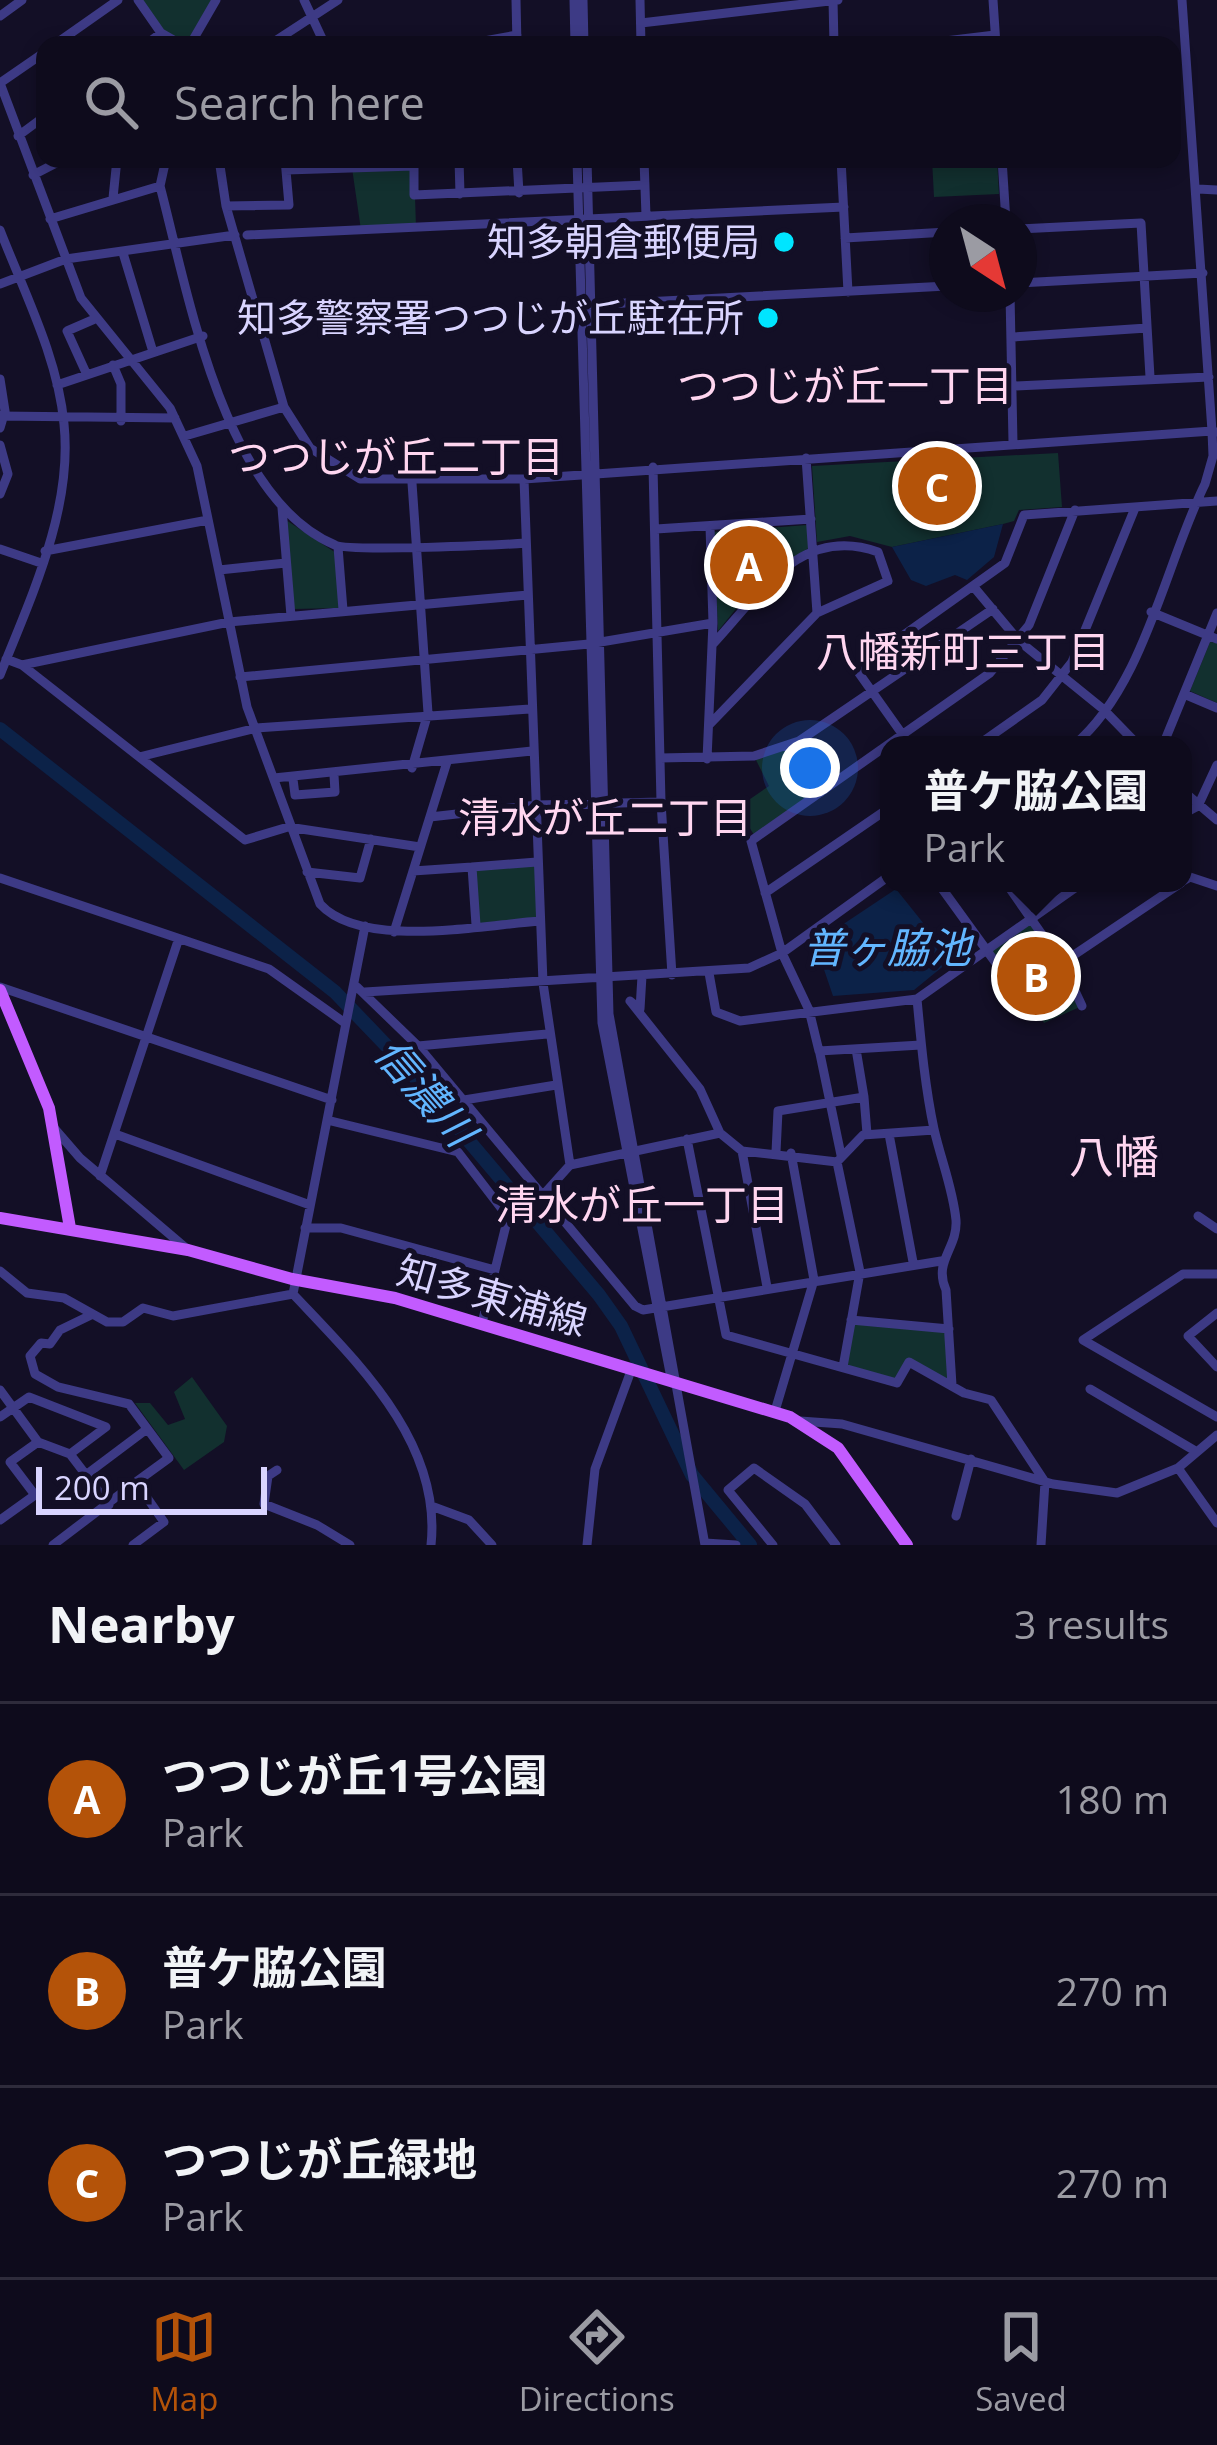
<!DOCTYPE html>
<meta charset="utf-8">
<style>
body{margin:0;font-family:"Open Sans","Noto Sans JP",sans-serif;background:#1c1929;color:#f1f3f6}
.compass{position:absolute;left:929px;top:204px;width:108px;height:108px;border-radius:50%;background:#0e0b1c;box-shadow:0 6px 18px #0003;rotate:144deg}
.scale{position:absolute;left:36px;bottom:30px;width:231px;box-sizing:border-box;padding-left:12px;border:6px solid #d9d4ff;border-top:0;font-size:33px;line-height:42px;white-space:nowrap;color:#d9d4ff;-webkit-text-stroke:9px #130f26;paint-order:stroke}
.you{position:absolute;left:810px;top:768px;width:42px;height:42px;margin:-30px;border:9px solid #fff;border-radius:50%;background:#1a73e8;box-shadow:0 0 0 18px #1a73e833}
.badge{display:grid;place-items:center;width:78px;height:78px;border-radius:50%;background:#b45309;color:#fff;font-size:39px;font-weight:700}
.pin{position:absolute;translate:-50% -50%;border:6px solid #fff;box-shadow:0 3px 12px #0006}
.popup{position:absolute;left:880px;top:736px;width:312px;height:156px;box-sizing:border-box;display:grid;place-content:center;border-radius:24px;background:#0e0b1c;filter:drop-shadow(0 3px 9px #0005);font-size:39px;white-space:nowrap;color:#9b9ba3}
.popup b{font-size:45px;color:#f1f3f6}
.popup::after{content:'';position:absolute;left:50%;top:100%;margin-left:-24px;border:24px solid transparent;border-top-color:#0e0b1c}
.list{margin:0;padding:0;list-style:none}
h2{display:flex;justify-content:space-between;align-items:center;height:156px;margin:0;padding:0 48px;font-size:51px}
h2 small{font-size:39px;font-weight:400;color:#9b9ba3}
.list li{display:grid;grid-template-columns:78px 1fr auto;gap:36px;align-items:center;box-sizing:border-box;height:192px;padding:0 48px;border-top:3px solid #2e2b3b}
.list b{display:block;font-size:45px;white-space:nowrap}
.list p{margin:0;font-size:39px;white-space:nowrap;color:#9b9ba3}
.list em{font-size:39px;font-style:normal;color:#9b9ba3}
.icon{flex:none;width:66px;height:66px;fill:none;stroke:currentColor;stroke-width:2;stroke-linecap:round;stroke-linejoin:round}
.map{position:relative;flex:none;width:1217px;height:1545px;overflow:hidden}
.search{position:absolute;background:#0e0b1c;box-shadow:0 6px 18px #0003;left:36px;right:36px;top:36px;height:132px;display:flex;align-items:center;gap:30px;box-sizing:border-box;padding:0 42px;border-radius:24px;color:#9b9ba3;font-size:45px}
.sheet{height:732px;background:#0e0b1c}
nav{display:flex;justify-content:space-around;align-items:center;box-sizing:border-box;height:168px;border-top:3px solid #2e2b3b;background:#0e0b1c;font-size:33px;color:#9b9ba3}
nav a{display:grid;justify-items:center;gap:6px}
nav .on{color:#b45309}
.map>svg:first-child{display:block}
</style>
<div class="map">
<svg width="1217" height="1545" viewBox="0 0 1217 1545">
<rect width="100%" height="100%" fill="#130f26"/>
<path fill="#12302f" d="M138,0h78l-26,45 -29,-12z
M932,159h65l2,35 -65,3z
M414,166l2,61 -55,3 -9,-62z
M1058,453l4,54 -43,3 -5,11 -11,3 -111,23 -42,-11 -33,6 -5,-76z
M286,520l50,33 3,55 -45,1z
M807,525l3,22 -54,37 -38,47 -4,-99z
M1210,642l7,1v60l-27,-12z
M787,745l34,47 -65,46 -19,-30 32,-22 -15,-30z
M537,862l3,59 -64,4 -4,-58z
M1031,919l51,87 -38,17 -19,-34 -11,-1 -30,-39z
M851,1320l98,9 3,56 -42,-23 -13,21 -54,-16z
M192,1377l35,49 -3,16 -40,28 -49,-67h15l18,22 17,-6 -11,-27z"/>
<path fill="#0c2248" d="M1003,524l-9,33 -27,23 -12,-5 -29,11 -15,-6 -19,-33z
M896,889l56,70 -38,31 -81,6 -18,-53z"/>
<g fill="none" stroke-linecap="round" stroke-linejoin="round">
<path stroke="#0c2248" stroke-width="14" d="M0,729l335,263 68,71 196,232 22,31 71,149 58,70"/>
<path stroke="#3d3a85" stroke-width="9" d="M138,0l23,33 21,12
M304,0l21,45
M516,0l1,45
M574,0l1,45
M583,0l1,45
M640,0l1,45
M833,0l1,45
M993,0l3,45
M1182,0l30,431 5,1
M0,16l22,-16
M641,23l197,-23
M54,45l64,-45
M145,45l16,-12
M190,45l26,-45
M269,45l69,-45
M462,45l55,-10
M912,45l83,-10
M0,83l81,215 89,110 27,58 50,241 73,197c42,46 162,21 220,17
M0,83l45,-31
M18,136l27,-20
M166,159l-6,27c28,106 63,312 175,359 15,7 165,0 191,-2
M219,159l7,47 58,201 26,41 50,31h164l688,-48 1,25 -8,28c-40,81 -61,202 -131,261
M414,159v36l231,-10
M459,159l1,35
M517,159l2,34
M577,159l25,864 70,360
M587,159l22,855 96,531
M644,159l2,57
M841,159l7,133
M1002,159l4,63
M286,170l128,-4
M33,175l31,-16
M1198,189l19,1
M113,198l4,-39
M226,206l63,-1 -4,-46
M50,219l110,-33
M1019,229l122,-6 9,154
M0,230c24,62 58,128 64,194 9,85 -33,173 -64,251
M247,235l597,-28
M845,238l102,-6
M123,253l30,99
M1019,283l184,-10
M0,284l66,-25 169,-24
M1010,294l3,149
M587,305l360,-19
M1013,337l134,-9
M113,365l8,19v37
M87,375l-20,-44 30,-13
M0,379l5,32 -5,17
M57,385l146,-49
M1015,386l194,-9
M0,416l175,2
M185,436l99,-29
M0,445l8,29 -8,20
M806,458l11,155
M653,467l8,335 11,173
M524,479l19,504 27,182
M412,483l16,230 -16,55
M282,508l9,108
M656,529l155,-10
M338,547l5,63
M0,549l41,14
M45,551l163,-31
M219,570l67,-7
M973,586l46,55 84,68 35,36
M1151,612l66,27
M6,659l16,6 223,175 43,-13 132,20
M22,665l207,-43 299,-27
M240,677l349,-33 124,-21
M1184,694l33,14
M710,724l107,-111 71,-32 -10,-29c-78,-28 -119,43 -165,92
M787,745l34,47
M910,745l-54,-76 149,-106 19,-48 193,-14
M978,745l64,-45 30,-38 63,-154
M1163,745l54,-132
M139,757l117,-29 274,-19
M660,758l94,-2 45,-15 194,-132
M707,759l6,-136 -3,-97
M274,778l258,-27
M293,779l2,16 40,-3 -1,-17
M1183,791l34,29
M1183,814l15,-8 19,-41
M430,817l107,-12 124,-3
M413,871l59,-4
M307,872l53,6 11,-39
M0,878l269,91 76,54
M1183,881l7,-4 27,9
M938,883l76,105
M1006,883l56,80 20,43
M765,893l124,-85
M476,925l-4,-58 65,-5
M365,926l-72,368c65,69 149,148 138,251
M394,932l53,-170
M1062,963l119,-80
M709,973l7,39 24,9 177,-22 165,-116
M642,976l-2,33 -10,-8 70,88 20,44 22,18 95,11
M0,987l332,113
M357,987l61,59 217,260 8,4 298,-49
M365,992l384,-24 33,-15 107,-77
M917,999c4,43 8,88 17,130 7,31 19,60 22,91 2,28 -23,41 -10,70l6,95
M921,1045l-102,6 -10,-41 -27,-57 -31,-112 239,-168 39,-48 46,-115
M418,1046l129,-12
M819,1049l22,106
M856,1049l8,48
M464,1100l92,-15
M331,1121l127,31 50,65 -26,106
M54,1128l26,30 107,91
M115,1134l195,71
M889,1134l24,128
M687,1139l39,196 171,48 12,-21 55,31 27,7 54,82 -4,63
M742,1151l25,136
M776,1152l2,-41 86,-14 3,37
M100,1176l78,-235
M544,1194l26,-29 150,-32
M1198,1216l19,13
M305,1228h36l154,42
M0,1271l27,22 37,5 43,24h16l20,-14 30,8 120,-22
M1217,1274h-34l-100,66 134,77
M1217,1313l-29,23 29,31
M91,1315l-31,15 -10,14 -9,-1 -11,13 5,18 23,13 71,17 40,54 -33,24
M851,1320l98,9
M843,1367l17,-95 -23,-110 26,-27 71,-5
M1090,1389l107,63
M0,1390l38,52 32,12 39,51
M775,1411l39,-131 -23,-127
M0,1417l29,-20 77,30 -36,27
M800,1421l42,3 211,60 64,9 61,-25 39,-33
M1178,1468l39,55
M277,1470l-9,6 -4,28 53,21 33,20
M87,1474l60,-45
M434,1507l35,13 23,25
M956,1516l15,-57
M0,1520l35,-25 -25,-33 28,-20
M705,1543l31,2
M53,1545l83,-63 28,40 -31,23
M587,1545l8,-76 37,-101
M773,1545l-45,-55 26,-22 51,36 31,41"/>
<path stroke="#c25bff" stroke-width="12" d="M0,990l49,118 21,120
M0,1218l188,32 104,29 103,19 395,119 48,31 69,97"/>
</g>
<g fill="#00e5ff" stroke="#130f26" stroke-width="4.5">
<circle cx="784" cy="242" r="12"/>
<circle cx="768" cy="318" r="12"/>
</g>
<g text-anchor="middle" stroke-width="10" stroke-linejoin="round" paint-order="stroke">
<g font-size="39" fill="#d9d4ff" stroke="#130f26" text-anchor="end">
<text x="760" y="256">知多朝倉郵便局</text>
<text x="744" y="332">知多警察署つつじが丘駐在所</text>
</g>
<g font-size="39" fill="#d9d4ff" stroke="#130f26">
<text transform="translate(492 1296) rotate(16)" y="14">知多東浦線</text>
</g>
<g font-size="42" fill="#ffd6f0" stroke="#130f26">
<text x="845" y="401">つつじが丘一丁目</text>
<text x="396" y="472">つつじが丘二丁目</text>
<text x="963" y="667">八幡新町三丁目</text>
<text x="605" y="833">清水が丘二丁目</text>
<text x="642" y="1220">清水が丘一丁目</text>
</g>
<g font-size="42" font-style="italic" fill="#62b6ff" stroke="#130f26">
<text x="887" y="963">普ヶ脇池</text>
<text transform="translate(425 1092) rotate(49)" y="15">信濃川</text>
</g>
<g font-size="45" fill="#ffd6f0" stroke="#130f26">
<text x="1114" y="1173">八幡</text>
</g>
</g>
</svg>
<svg class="compass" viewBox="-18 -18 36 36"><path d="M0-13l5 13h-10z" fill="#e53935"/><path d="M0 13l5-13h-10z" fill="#9b9ba3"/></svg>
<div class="scale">200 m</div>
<div class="you"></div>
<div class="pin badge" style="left:749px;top:565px">A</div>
<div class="pin badge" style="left:1036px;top:976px">B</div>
<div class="popup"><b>普ケ脇公園</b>Park</div>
<div class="pin badge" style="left:937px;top:486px">C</div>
<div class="search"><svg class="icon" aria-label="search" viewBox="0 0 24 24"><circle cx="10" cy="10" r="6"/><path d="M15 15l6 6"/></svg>Search here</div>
</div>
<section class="sheet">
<h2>Nearby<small>3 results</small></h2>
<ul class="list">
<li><span class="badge">A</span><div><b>つつじが丘1号公園</b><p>Park</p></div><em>180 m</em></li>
<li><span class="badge">B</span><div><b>普ケ脇公園</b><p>Park</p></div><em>270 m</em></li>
<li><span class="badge">C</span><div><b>つつじが丘緑地</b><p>Park</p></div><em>270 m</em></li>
</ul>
</section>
<nav>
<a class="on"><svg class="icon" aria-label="map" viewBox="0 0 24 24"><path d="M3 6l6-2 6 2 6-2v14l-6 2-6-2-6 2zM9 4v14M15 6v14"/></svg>Map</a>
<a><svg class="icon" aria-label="directions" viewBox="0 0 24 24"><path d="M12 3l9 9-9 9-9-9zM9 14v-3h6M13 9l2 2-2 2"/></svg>Directions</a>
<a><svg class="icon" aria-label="saved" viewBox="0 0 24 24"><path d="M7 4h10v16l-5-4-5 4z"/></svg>Saved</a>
</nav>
